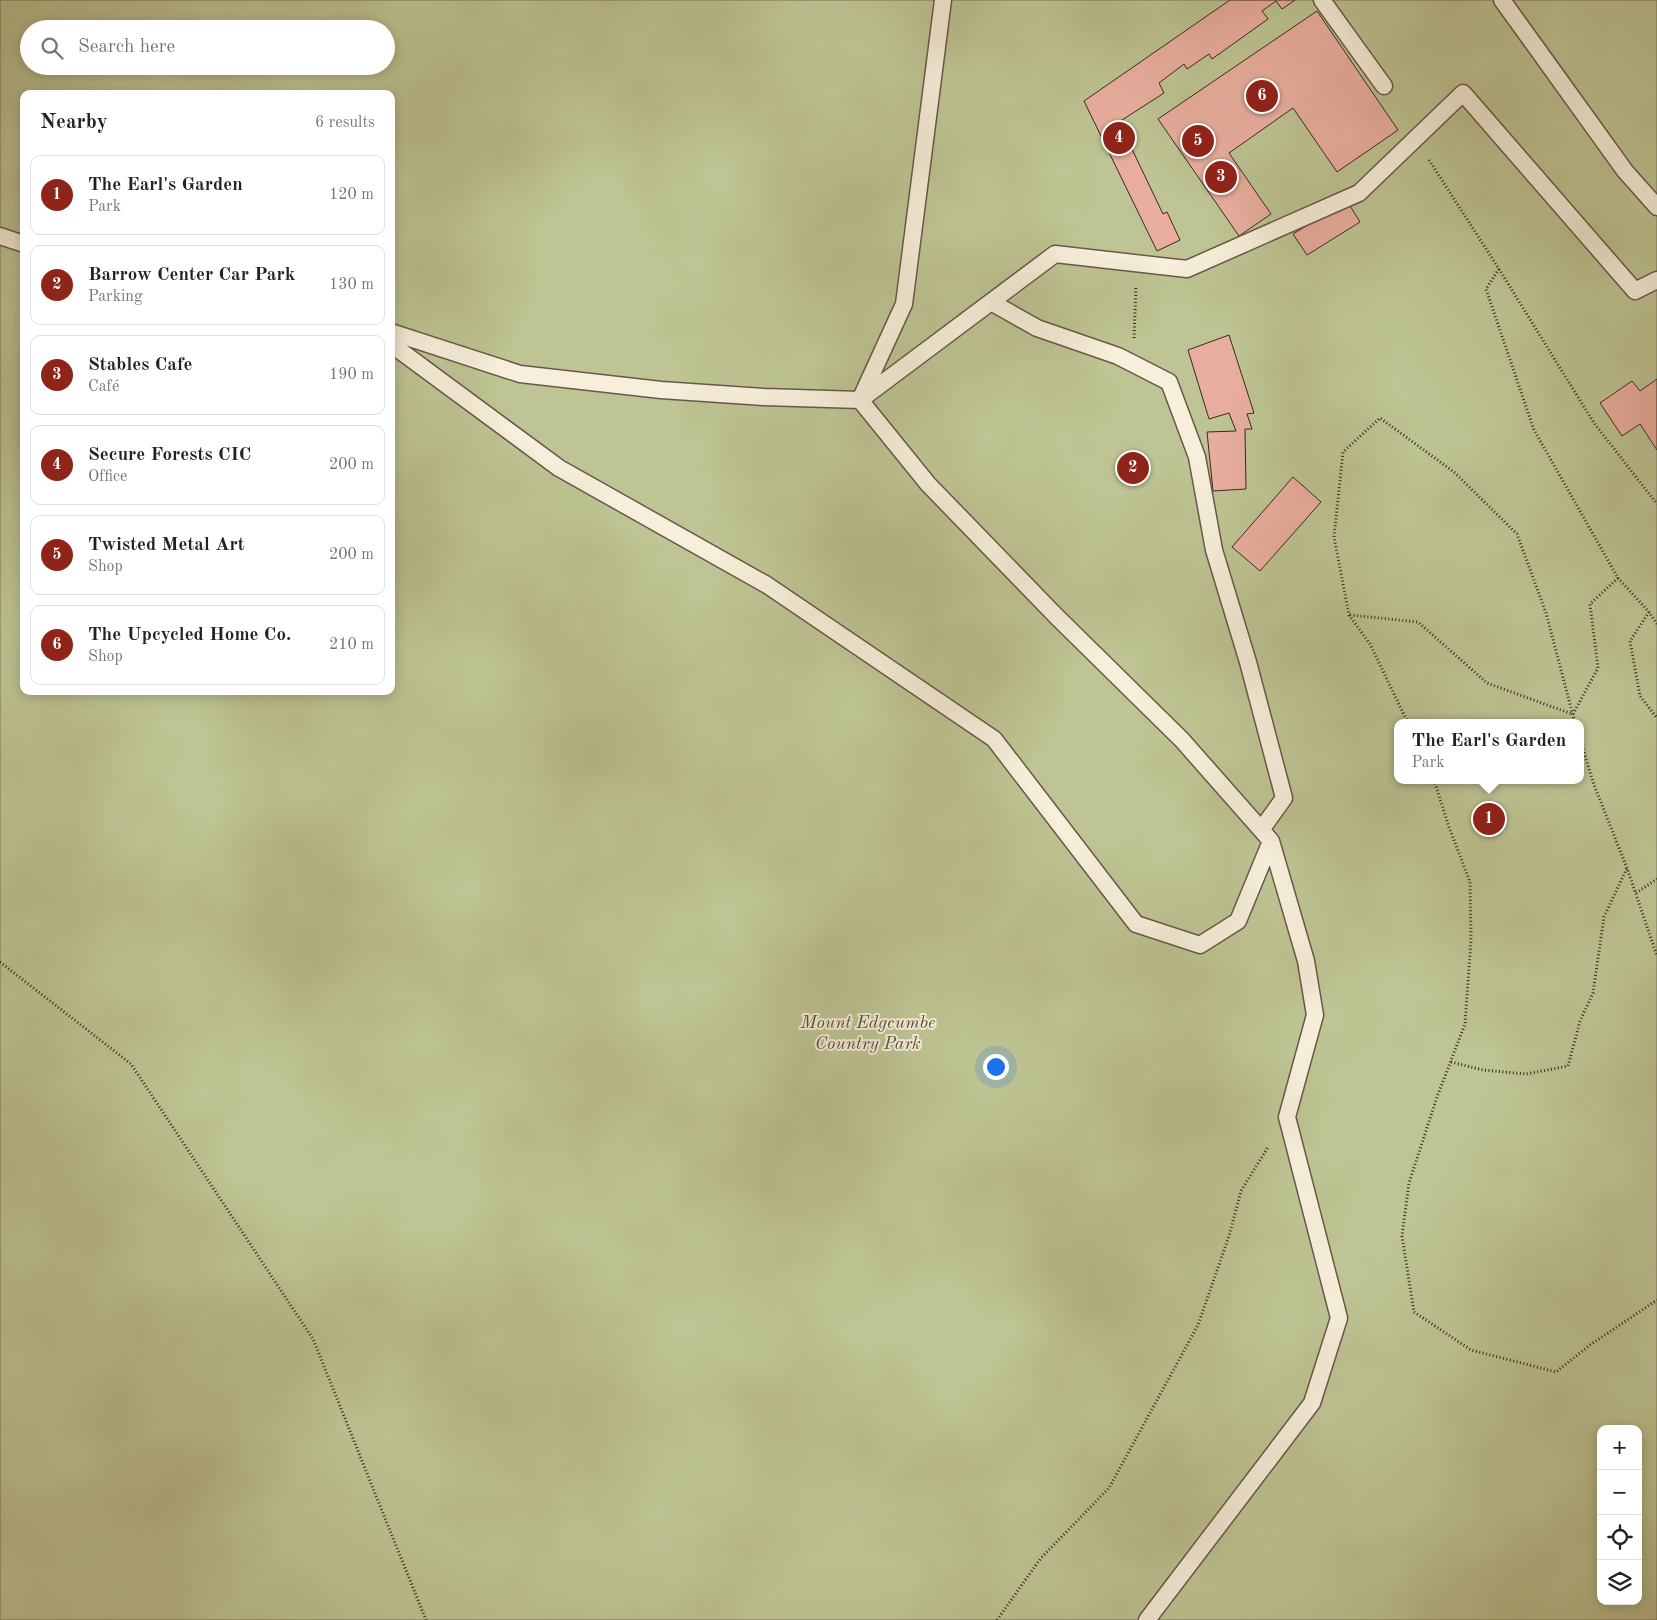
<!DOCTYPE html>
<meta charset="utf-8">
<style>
body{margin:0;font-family:"Old Standard TT",serif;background:#f6f6f6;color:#222}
.controls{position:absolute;right:15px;bottom:15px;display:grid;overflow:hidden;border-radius:10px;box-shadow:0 2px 12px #0003}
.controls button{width:45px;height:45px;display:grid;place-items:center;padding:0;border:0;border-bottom:1px solid #e0e0e0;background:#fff;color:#222;font:25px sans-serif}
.you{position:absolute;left:995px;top:1066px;width:18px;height:18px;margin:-12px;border:4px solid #fff;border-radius:50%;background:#1a73e8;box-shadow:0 0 0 8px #1a73e833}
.badge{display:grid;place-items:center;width:32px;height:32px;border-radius:50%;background:#8f2418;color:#fff;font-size:16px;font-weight:700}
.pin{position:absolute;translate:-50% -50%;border:2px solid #fff;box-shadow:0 1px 5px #0006}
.popup{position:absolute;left:1394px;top:719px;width:190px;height:65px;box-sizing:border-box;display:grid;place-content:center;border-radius:10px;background:#fff;filter:drop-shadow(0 1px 4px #0005);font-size:16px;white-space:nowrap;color:#767676}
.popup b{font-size:19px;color:#222}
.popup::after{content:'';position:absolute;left:50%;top:100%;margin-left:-10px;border:10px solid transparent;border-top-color:#fff}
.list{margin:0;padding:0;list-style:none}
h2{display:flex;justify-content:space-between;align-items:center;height:65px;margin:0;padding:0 20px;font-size:21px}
h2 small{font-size:16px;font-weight:400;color:#767676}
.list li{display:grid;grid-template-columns:32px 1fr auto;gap:15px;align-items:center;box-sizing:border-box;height:80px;margin:0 10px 10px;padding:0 10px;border:1px solid #e0e0e0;border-radius:10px}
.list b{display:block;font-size:19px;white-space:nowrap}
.list p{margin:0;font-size:16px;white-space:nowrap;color:#767676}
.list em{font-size:16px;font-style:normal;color:#767676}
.icon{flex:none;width:28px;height:28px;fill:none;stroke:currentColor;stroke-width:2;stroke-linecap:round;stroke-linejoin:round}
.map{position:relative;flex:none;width:1657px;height:1620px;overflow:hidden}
.search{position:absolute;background:#fff;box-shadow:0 2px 12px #0003;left:20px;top:20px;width:375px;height:55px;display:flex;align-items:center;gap:12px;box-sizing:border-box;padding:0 18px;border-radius:28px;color:#767676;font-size:19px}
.panel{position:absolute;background:#fff;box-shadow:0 2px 12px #0003;left:20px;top:90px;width:375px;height:605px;border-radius:10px}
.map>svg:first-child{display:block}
</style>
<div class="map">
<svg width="1657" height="1620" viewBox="0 0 1657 1620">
<rect width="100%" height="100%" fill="#f3e6c7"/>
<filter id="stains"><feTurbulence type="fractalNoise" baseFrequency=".004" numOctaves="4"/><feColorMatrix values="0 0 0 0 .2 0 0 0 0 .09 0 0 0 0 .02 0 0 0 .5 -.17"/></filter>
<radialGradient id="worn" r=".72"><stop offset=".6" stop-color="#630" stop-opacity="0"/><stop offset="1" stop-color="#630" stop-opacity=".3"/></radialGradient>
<path fill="#bec493" stroke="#7c765a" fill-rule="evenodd" d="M0,0h1657v1620h-1657zM29,29h357v37h-357zM24,94h367v597h-367zM1398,723h182v57h-182zM1601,1429h37v172h-37z"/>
<path fill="#e9ae9f" stroke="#392921" d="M1230,0h65l-13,9 -6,-8 -14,10 6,8 -56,40 -3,-5 -22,15 -3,-5 -25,19 5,10 -45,29 44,92 4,-2 13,28 -23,11 -73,-150z
M1317,11l81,119 -61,42 -44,-64 -64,45 42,61 -32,22 -81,-117z
M1347,201l13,21 -53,33 -14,-21z
M1229,335l25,78 -7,1 5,15h-7l1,60 -33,2 -6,-59 29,-1 -7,-18 -20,6 -21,-69z
M1657,379v71l-17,-26 -18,12 -22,-33 32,-22 8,10z
M1293,477l28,25 -61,69 -28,-24z"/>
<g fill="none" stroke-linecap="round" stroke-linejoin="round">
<g stroke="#68584a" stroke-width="19">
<path id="service" d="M1322,0l62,86
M1502,0l123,171 32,36
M0,236l24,8
M991,302l46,26 81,28 51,26 28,75 17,93 34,112 36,136 -23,32
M391,332l129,42 141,16 103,7 96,3 44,-96 39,-304
M391,344l168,124 208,117 227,154 142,185 64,21 38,-24 33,-80 -89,-101 -126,-124 -128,-132 -68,-84 195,-146 132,15 172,-76 104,-100 172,198 22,-11
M1147,1620l165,-217 27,-85 -52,-201 28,-102 -9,-54 -35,-120"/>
</g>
<path stroke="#392921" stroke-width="3" stroke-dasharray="1 2.5" stroke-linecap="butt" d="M1429,160l70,109 95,154 63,81
M1499,269l-13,20 48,141 84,148 31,34 8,12
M1134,338l2,-51
M1649,612l-19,29 10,55 17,22
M1350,615l68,7 69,61 85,31
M1573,714l25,-46 -8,-64 28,-26
M1408,723l-38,-79 -21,-29 -15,-78 9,-85 37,-34 74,54 63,62 29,79 29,110
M1580,739l14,46 33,83 30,88
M1434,780l15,47 21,55 1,58 -6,84 -28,73 -28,86 -7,53 12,76 57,38 85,22 34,-27 67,-45
M1636,893l21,-14
M0,962l131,102 182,275 113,281
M1451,1062l32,8 43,4 42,-8 12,-45 13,-28 11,-76 23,-49
M997,1620l44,-62 68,-70 89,-163 31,-89 12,-45 27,-44"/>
<use href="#service" stroke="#f7efdb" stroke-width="16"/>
</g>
<g text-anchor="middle" stroke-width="4" stroke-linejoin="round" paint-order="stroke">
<g font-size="18" font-style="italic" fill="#5a503e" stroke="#f7efdb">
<text x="868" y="1028">Mount Edgcumbe<tspan x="868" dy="21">Country Park</tspan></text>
</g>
</g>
<rect width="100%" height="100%" filter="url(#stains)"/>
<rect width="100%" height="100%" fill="url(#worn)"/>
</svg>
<div class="controls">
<button>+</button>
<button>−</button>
<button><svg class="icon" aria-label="locate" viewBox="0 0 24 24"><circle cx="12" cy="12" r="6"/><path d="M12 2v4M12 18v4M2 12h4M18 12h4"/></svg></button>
<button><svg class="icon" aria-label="layers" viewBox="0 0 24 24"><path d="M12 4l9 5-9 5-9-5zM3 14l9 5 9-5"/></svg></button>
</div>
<div class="you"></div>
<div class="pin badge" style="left:1489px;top:819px">1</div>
<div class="popup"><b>The Earl's Garden</b>Park</div>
<div class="pin badge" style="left:1133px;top:468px">2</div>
<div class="pin badge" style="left:1221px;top:177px">3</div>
<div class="pin badge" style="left:1119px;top:138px">4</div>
<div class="pin badge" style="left:1198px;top:141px">5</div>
<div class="pin badge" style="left:1262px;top:96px">6</div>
<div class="search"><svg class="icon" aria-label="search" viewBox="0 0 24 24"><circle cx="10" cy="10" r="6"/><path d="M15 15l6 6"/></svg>Search here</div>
<section class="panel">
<h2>Nearby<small>6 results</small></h2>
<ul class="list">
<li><span class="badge">1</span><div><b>The Earl's Garden</b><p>Park</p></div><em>120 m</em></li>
<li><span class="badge">2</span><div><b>Barrow Center Car Park</b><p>Parking</p></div><em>130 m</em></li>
<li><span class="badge">3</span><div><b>Stables Cafe</b><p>Café</p></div><em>190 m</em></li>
<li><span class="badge">4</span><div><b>Secure Forests CIC</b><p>Office</p></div><em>200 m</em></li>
<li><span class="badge">5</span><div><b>Twisted Metal Art</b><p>Shop</p></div><em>200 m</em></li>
<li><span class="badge">6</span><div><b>The Upcycled Home Co.</b><p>Shop</p></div><em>210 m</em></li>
</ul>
</section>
</div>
